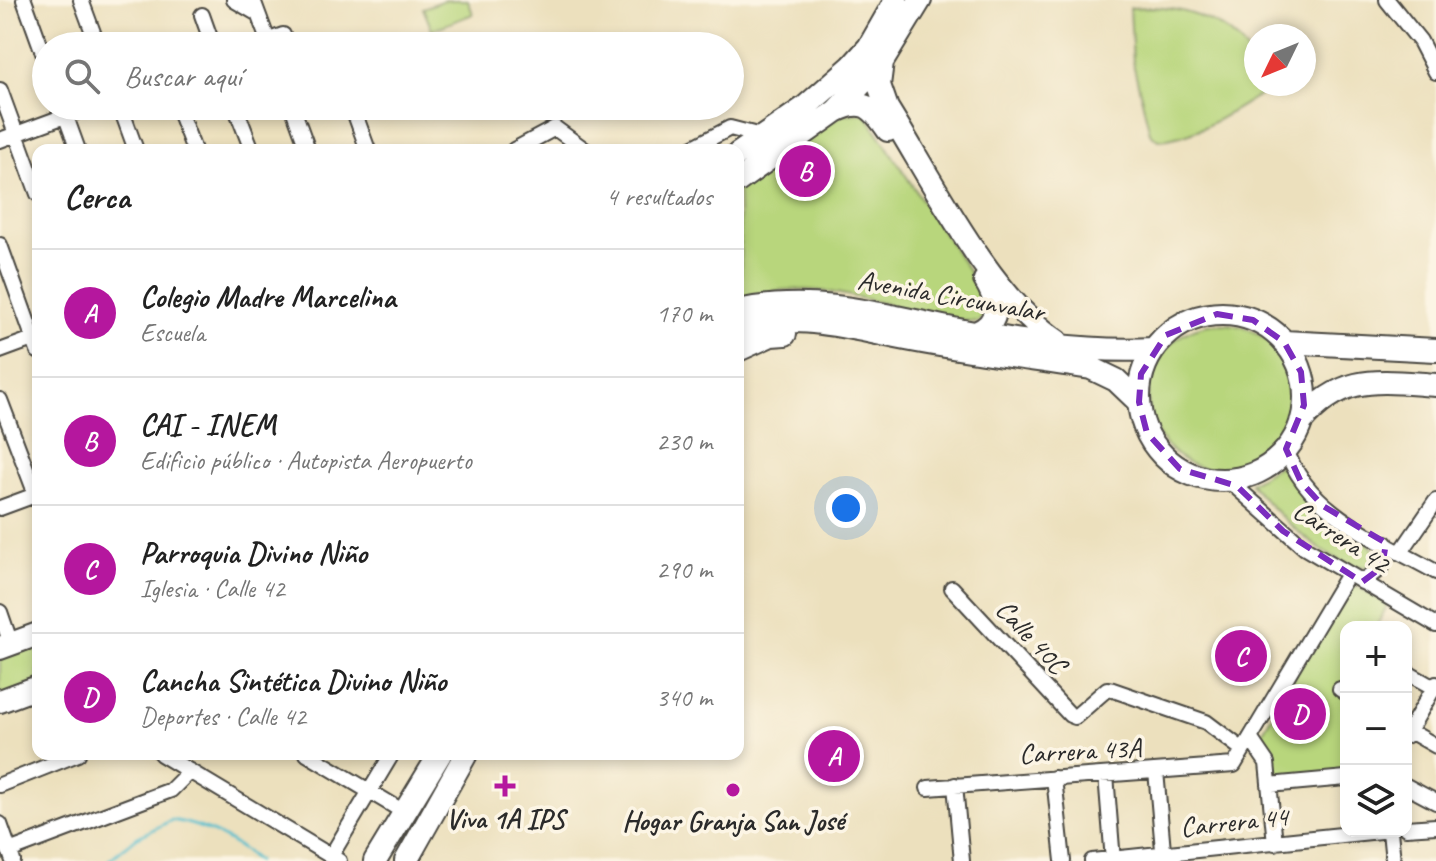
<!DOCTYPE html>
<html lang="es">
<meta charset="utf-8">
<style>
body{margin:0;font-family:Caveat,sans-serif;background:#f6f6f6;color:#222}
.controls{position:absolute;right:24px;bottom:24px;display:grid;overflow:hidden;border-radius:16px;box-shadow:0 4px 12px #0003}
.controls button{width:72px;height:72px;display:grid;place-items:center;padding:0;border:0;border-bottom:2px solid #e0e0e0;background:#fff;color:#222;font:40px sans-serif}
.compass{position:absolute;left:1244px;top:24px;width:72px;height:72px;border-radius:50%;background:#fff;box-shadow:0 4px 12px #0003;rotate:227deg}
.you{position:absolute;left:846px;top:508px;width:28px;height:28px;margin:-20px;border:6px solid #fff;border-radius:50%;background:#1a73e8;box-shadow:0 0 0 12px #1a73e833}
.badge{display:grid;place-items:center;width:52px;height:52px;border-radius:50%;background:#b5179e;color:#fff;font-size:26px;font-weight:700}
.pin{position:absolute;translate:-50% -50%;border:4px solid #fff;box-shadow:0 2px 8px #0006}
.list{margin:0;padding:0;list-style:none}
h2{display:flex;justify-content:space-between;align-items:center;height:104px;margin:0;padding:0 32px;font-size:34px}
h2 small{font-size:26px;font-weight:400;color:#767676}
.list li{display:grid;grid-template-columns:52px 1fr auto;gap:24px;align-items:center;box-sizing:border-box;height:128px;padding:0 32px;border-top:2px solid #e0e0e0}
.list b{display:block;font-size:30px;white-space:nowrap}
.list p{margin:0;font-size:26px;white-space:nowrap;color:#767676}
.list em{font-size:26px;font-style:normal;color:#767676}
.icon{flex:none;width:44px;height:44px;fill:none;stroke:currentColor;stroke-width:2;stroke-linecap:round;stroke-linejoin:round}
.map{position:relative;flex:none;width:1436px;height:861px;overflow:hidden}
.search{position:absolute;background:#fff;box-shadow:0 4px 12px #0003;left:32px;top:32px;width:712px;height:88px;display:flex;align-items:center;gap:20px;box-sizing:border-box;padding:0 28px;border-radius:44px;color:#767676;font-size:30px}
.panel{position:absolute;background:#fff;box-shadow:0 4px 12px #0003;left:32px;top:144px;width:712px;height:616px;border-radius:16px}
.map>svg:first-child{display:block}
</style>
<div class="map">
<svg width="1436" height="861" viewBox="0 0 1436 861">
<rect width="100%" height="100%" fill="#fcf5e5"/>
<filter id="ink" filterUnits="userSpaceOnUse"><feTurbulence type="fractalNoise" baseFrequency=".0125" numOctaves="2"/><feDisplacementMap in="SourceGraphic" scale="16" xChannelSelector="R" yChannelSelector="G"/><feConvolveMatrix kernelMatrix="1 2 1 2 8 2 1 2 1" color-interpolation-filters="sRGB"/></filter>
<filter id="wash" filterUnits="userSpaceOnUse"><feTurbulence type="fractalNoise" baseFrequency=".006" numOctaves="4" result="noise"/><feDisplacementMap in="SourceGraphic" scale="32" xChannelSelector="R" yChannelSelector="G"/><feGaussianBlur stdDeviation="1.8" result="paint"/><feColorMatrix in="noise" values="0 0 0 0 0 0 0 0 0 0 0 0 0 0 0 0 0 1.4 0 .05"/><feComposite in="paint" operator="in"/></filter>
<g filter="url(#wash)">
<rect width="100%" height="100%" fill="#ece0bd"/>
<path fill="#b8d67c" stroke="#728054" stroke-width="2" d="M444,0h24l5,14 -41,16 -9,-22z
M1153,7c45,3 103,25 103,77h9l3,6c-34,19 -70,48 -110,50l-8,-7 -17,-70 -3,-55z
M865,113l121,185 2,10 -10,14c-83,-6 -156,-52 -240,-23l3,-26 -3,-86 105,-73z
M1148 397a73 73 0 1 1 146 0a73 73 0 1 1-146 0Z
M1285,462c25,54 49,49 85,83l7,9v10c-36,18 -106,-56 -127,-81z
M1349,582l39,22 -12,23h-30v52l-8,13 8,5v77l-76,8 -12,-42z
M38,646v36l-38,14v-37z"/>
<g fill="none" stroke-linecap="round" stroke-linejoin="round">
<path stroke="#53bece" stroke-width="3" d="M108,861l28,-23 36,-18c34,6 59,19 85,41"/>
</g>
</g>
<g filter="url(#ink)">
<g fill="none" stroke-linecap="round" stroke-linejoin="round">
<g stroke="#484641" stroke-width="18">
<path id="minor" d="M24,0l22,61
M81,0l17,46
M234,0l24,14
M253,0l17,46
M1387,0l33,41 16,31
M202,15l11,31
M253,46l30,-11
M0,90l38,104
M62,106l16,44
M120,106l16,44
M177,106l17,44
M235,106l17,44
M292,106l16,44
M352,106l16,44
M0,140l92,-34
M514,150l41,-22 30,22
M688,150l42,-22 35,9
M0,245l38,106
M0,351l38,-14
M0,400l38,100
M1286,449c21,64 95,92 150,123
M1228,480l77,68 131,77
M0,508l38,-14
M1401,552l35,-51
M1362,582l20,-15 4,-24
M952,588l118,127 5,2 32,-28 6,1 93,32 37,28
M0,612l11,32
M1406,672l30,17
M1340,689l6,4
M1406,729l30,17
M1406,736l30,-52
M1250,738l17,25 8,80
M161,754l178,107
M307,754l97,58
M1156,771l8,90
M1106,775l7,86
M1054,778l9,83
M0,785l78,-31
M955,785l7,76
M1269,785l77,-7
M1406,786l30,16
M928,788l306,-23 114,-191
M0,824l13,37
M1406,828l30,-2
M1390,831l3,30
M9,851l162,-61 19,-19
M331,856l61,-102
M1092,861l288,-30"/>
</g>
<g stroke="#484641" stroke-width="26">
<path id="highway" d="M882,62l-3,23 8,23c44,70 103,189 170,233
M836,111c27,-14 36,-4 52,19
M738,154l66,-46 48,-42 17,-19 27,-47
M738,181l98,-70 46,-49 38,-62
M738,311c72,-16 139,2 210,17 66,13 138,25 205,21
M1139 397a83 83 0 1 1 166 0a83 83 0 1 1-166 0Z
M738,329c58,-17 102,-3 158,8 64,13 130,21 195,31l25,12 23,22
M976,333c26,-11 22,-32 9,-53
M1284,342l152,8
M738,350l33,-15 14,-1
M1301,422c42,-49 76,-41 135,-37
M0,648l38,-14
M0,701l38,-14
M375,861l65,-107
M406,861l60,-107"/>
</g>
<use href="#minor" stroke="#fff" stroke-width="14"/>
<use href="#highway" stroke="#fff" stroke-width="22"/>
</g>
</g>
<path fill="none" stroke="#7b2cbf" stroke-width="6" stroke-dasharray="16 10" stroke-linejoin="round" d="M1217,314l36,6 31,22 17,30 3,33 -18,44 15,33 22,24 63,37 -4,24 -20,15 -79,-51 -46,-45 -57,-17 -33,-36 -8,-31 2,-28 25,-39z"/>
<g fill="#b5179e" stroke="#fcf5e5" stroke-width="3">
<path d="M501 774h8v8h8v8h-8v8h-8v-8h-8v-8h8z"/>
<circle cx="733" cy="790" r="8"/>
</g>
<g text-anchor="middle" stroke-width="7" stroke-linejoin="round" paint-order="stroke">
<g font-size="28" fill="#2b2b2b" stroke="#fcf5e5">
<text transform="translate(951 295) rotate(10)" y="10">Avenida Circunvalar</text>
<text transform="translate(1342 536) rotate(33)" y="10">Carrera 42</text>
<text transform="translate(1032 636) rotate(47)" y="10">Calle 40C</text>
<text transform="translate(1080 750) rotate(-3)" y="10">Carrera 43A</text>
<text transform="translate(1234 821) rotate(-6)" y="10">Carrera 44</text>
</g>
<g font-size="28" font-weight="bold" fill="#2b2b2b" stroke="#fcf5e5">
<text x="505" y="828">Viva 1A IPS</text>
<text x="733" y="830">Hogar Granja San José</text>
</g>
</g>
</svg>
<div class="controls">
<button>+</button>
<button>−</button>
<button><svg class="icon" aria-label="layers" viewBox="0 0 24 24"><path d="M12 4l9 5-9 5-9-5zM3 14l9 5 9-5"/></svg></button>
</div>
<svg class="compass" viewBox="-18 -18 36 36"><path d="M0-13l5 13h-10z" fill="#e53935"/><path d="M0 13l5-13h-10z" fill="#767676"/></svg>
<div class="you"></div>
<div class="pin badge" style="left:834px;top:756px">A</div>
<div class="pin badge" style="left:805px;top:171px">B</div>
<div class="pin badge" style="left:1241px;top:656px">C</div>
<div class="pin badge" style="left:1300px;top:714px">D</div>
<div class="search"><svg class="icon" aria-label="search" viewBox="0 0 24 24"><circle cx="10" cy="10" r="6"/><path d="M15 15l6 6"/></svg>Buscar aquí</div>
<section class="panel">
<h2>Cerca<small>4 resultados</small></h2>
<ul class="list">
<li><span class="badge">A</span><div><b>Colegio Madre Marcelina</b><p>Escuela</p></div><em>170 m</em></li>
<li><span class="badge">B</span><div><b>CAI - INEM</b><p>Edificio público · Autopista Aeropuerto</p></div><em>230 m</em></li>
<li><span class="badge">C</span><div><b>Parroquia Divino Niño</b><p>Iglesia · Calle 42</p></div><em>290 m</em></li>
<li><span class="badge">D</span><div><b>Cancha Sintética Divino Niño</b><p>Deportes · Calle 42</p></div><em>340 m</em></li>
</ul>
</section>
</div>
